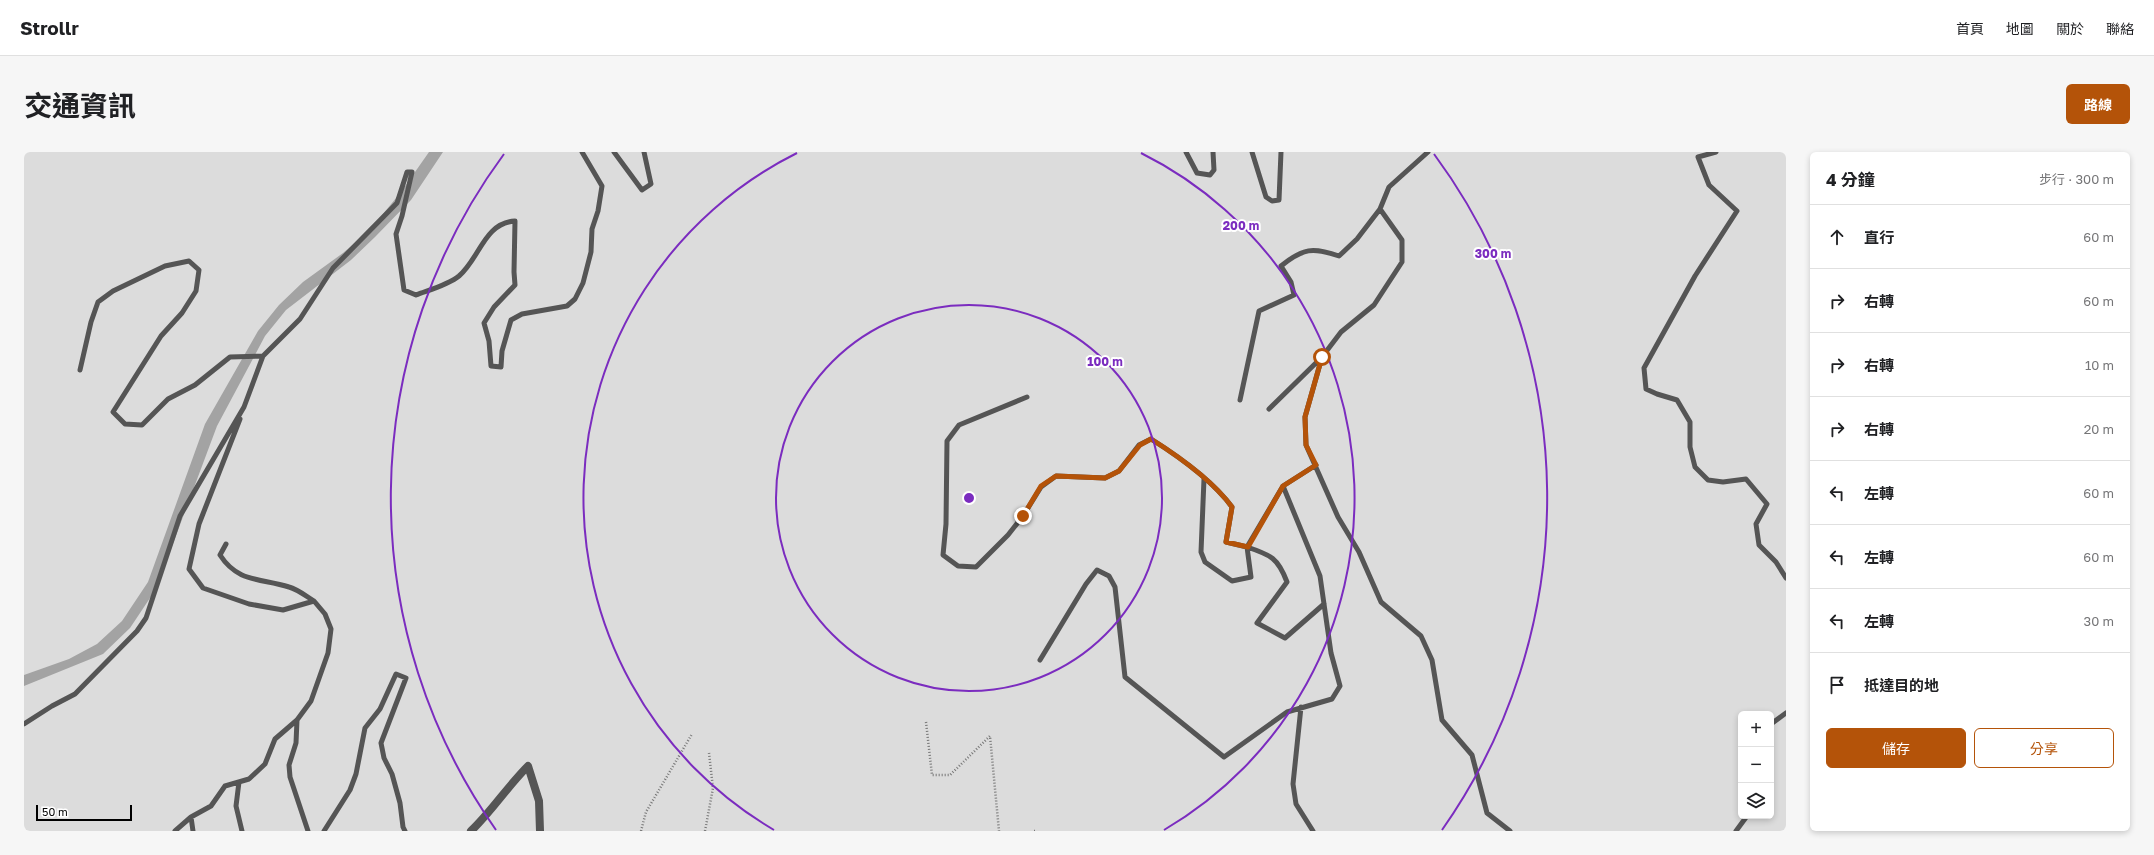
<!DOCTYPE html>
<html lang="zh-TW">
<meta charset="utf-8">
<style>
body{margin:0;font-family:"Golos Text","Noto Sans TC",sans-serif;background:#f6f6f6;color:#202124}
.controls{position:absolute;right:12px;bottom:12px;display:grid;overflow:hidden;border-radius:6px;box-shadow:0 2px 6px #0003}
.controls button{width:36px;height:36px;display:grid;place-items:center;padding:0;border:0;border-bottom:1px solid #e0e0e0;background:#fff;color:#202124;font:20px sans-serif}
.scale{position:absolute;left:12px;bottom:10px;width:96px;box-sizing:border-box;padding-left:4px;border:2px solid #000;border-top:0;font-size:11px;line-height:14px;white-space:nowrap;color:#000;-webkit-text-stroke:3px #fff;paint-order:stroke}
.stop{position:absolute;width:12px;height:12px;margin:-9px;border:3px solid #b45309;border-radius:50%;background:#fff}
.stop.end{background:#b45309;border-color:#fff;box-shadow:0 1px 4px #0008}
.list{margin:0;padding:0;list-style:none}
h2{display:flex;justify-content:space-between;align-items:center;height:52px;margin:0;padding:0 16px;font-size:17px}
h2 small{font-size:13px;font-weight:400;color:#757577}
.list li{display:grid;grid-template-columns:26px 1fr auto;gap:12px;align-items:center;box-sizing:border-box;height:64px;padding:0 16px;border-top:1px solid #e0e0e0}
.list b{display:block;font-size:15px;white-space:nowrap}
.list em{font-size:13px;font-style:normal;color:#757577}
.actions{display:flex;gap:8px;padding:12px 16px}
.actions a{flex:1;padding:9px 0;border:1px solid #b45309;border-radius:6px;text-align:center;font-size:14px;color:#b45309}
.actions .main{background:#b45309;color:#fff}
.icon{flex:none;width:22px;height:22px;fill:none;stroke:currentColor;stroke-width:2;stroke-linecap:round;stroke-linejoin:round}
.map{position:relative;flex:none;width:1762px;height:679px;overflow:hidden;border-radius:6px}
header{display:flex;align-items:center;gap:24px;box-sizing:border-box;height:56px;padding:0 20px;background:#fff;border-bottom:1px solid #e0e0e0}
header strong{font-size:19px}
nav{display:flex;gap:22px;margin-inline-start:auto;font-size:14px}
.intro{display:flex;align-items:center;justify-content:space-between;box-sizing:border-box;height:96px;padding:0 24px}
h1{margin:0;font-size:28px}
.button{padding:10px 18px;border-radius:6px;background:#b45309;color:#fff;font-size:14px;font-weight:700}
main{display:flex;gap:24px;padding:0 24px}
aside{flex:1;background:#fff;border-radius:6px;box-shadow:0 2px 6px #0003}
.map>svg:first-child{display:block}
</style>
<header>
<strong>Strollr</strong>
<nav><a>首頁</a><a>地圖</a><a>關於</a><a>聯絡</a></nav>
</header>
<div class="intro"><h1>交通資訊</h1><a class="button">路線</a></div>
<main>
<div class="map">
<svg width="1762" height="679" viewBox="0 0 1762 679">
<rect width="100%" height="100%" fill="#fff"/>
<path fill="#dcdcdc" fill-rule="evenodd" d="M0,0h1762v679h-1762zM1717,562h30v102h-30z"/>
<path fill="#a3a3a3" d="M405,0h14l-32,48 -36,37 -24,23 -65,50 -21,26 -48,90 -61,163 -26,39 -27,26 -79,32v-11l45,-16 28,-15 25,-23 26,-39 57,-158 53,-93 21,-26 24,-23 40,-29 26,-22 32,-39z"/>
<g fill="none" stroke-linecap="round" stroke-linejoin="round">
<path stroke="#777" stroke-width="2.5" stroke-dasharray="1 2" stroke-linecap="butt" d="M902,570l6,53h18l40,-39 9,95
M617,679l5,-19 46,-78
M681,679l8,-43 -4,-35
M1010,679h1"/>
<path stroke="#555" stroke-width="5" d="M590,0l28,38 9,-6 -7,-32
M1162,0l11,21 13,2 4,-5 -1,-18
M1228,0l14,45 6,4 7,-1 2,-48
M1404,0l-39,35 -9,22 22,31v22l-28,43 -33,27 -19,25 -17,60 1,28 32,72 21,35 22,50 40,34 11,24 10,60 30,35 15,58 23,18
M1692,0l-18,5 11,28 28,26 -42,65 -51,92 2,21 11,5 20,6 13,22v25l5,20 13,13 15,2 23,-3 21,25 -11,20 3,21 17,17 10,16
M239,204l37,-37 33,-51 64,-65 10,-31h5l-10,44 -6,18 8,56 12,5c13,-5 32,-10 43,-19 21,-18 25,-53 56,-55l-1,51 1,13 -21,22 -10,16 5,18 2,25 10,1 1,-16 9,-31 11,-6 45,-8 8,-7 8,-16 8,-31 1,-23 6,-18 4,-25 -20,-34
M1003,245l-68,28 -12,16 -1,83 -3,31 15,11 18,1 32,-32 15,-19 18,-29 15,-11 49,2 14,-7 20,-26 12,-6c27,17 62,42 81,68l-6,35 21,5 36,-61 33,-21
M1216,248l19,-89 35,-16 -3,-13 -10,-16c22,-18 32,-19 58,-10l18,-17 23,-30
M1245,257l52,-51
M1180,327l-3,73 4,10 27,19 19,-4 -4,-30c24,8 31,11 40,35l-30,41 28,15 39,-34
M202,392l-6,11c18,28 41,23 69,32 8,2 17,9 25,14
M1016,508l46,-76 11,-14 12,6 6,11 10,90 99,80 63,-45 45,-13 8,-13 -9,-33 -11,-77 -37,-90
M1277,555l-8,77 3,20 17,27
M273,568l-1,23 -7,22 1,12 18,54
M0,572l28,-18 23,-12 62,-63 9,-13 34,-102 64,-109 19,-51 -33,1 -35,28 -27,14 -26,26 -17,-1 -12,-12 48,-76 21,-23 14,-22 3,-21 -10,-9 -24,5 -52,25 -15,11 -7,20 -11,48
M1747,572l15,-11
M215,630l-3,24 6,25
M167,665l2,14
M151,679l16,-14 20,-11 14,-20 24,-7 16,-15 10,-25 22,-19 14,-19 17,-48 3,-24 -6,-15 -11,-13 -31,9 -34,-6 -46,-16 -14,-19 10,-45 41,-105
M300,679l26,-41 6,-16 9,-46 15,-19 16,-35 10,4 -25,65 3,15 8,16 8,29 3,24 2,4
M1712,679l11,-15"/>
<path stroke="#555" stroke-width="8" d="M447,679c21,-20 36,-44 57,-65l11,35 1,30"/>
</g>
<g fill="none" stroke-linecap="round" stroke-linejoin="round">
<path stroke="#b45309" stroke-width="5" d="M999,364l18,-30 15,-10 49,2 14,-7 21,-26 11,-6c27,17 62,42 81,68l-6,35 22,5 35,-61 33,-21 -10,-20 -1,-28 17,-60"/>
</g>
<g fill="none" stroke="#7b2cbf" stroke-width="2">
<circle cx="945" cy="346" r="193"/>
<path d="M750 678A385 385 0 0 1 773 1M1117 1A385 385 0 0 1 1140 678"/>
<path d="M472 678A578 578 0 0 1 480 2M1410 2A578 578 0 0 1 1418 678"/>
</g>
<circle cx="945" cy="346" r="6" fill="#7b2cbf" stroke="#fff" stroke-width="2"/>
<g font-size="12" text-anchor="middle" font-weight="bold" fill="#7b2cbf" stroke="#fff" stroke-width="4" stroke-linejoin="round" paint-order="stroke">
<text x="1217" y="78">200 m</text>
<text x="1469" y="106">300 m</text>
<text x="1081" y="214">100 m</text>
</g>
</svg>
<div class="controls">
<button>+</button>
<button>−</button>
<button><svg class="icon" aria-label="layers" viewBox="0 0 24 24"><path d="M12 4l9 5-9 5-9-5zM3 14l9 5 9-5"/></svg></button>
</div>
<div class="scale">50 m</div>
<div class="stop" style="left:1298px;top:205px"></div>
<div class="stop end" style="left:999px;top:364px"></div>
</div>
<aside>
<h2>4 分鐘<small>步行 · 300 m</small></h2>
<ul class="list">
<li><svg class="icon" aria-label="ahead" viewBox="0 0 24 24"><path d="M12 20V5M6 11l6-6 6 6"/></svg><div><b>直行</b></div><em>60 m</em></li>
<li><svg class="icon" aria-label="right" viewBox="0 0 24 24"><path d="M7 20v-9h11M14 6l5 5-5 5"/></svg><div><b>右轉</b></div><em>60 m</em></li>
<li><svg class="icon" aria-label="right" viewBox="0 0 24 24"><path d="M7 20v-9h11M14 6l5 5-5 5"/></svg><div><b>右轉</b></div><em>10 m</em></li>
<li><svg class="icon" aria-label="right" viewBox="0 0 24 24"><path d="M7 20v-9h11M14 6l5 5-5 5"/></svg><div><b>右轉</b></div><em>20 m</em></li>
<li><svg class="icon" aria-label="left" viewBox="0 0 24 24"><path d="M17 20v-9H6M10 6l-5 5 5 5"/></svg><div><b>左轉</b></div><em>60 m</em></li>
<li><svg class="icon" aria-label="left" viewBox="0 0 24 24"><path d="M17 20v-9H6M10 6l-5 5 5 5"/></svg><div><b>左轉</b></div><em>60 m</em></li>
<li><svg class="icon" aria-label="left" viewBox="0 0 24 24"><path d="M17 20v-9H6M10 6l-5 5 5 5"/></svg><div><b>左轉</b></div><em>30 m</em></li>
<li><svg class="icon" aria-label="arrive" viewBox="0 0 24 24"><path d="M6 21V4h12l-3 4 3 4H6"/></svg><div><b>抵達目的地</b></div></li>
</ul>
<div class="actions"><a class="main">儲存</a><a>分享</a></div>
</aside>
</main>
